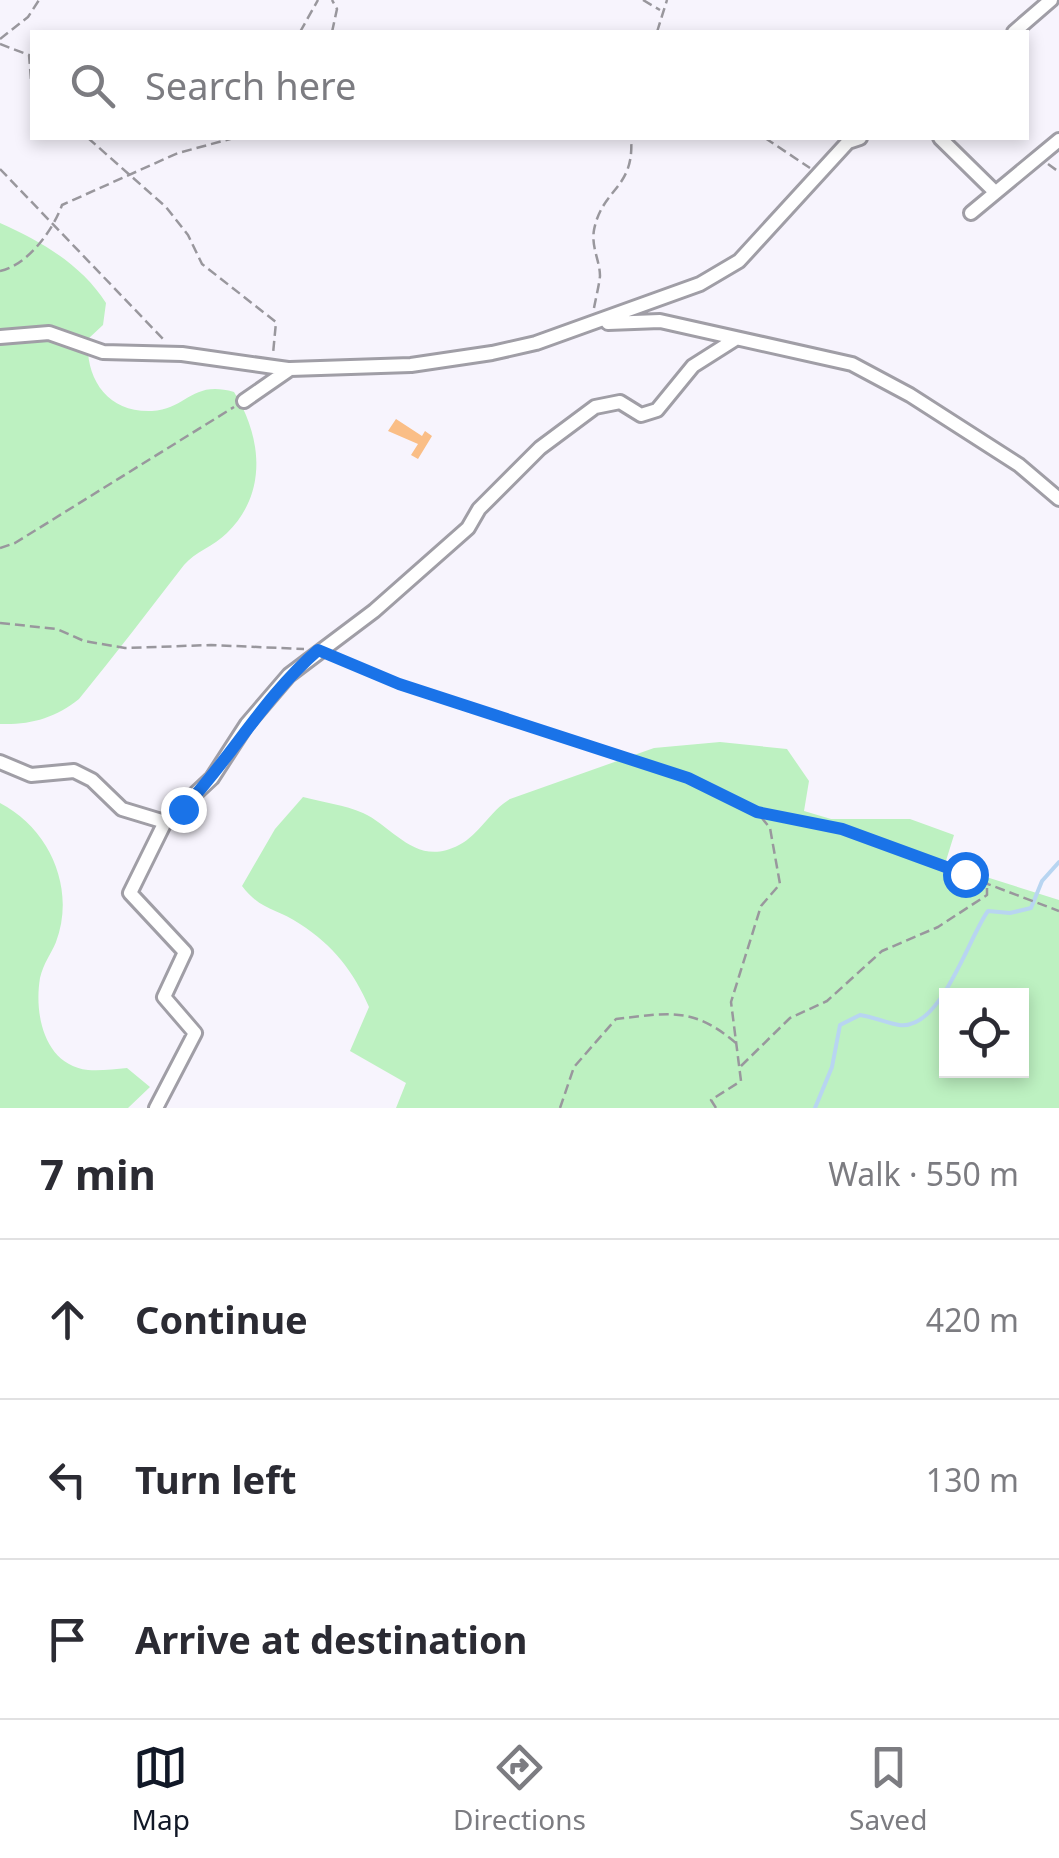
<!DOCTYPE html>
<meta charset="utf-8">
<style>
body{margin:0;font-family:"Noto Sans",sans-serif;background:#f2f2f3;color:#2b2b33}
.controls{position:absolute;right:30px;bottom:30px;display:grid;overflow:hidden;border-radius:0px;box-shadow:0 5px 15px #0003}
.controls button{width:90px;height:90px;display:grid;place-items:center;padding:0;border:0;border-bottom:2px solid #e1e1e2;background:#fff;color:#2b2b33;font:50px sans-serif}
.stop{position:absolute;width:30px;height:30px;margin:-22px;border:8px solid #1a73e8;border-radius:50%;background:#fff}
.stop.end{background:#1a73e8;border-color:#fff;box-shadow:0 2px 10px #0008}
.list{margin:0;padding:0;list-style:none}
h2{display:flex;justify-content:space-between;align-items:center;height:130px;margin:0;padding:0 40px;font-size:42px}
h2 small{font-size:32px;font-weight:400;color:#7c7c81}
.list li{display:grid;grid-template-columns:65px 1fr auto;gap:30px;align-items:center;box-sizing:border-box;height:160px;padding:0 40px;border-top:2px solid #e1e1e2}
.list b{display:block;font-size:38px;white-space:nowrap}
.list em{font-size:32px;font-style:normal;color:#7c7c81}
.icon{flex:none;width:55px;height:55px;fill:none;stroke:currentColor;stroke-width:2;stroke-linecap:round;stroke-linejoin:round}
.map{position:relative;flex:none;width:1059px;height:1108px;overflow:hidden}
.search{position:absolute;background:#fff;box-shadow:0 5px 15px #0003;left:30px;right:30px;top:30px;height:110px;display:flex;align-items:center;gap:25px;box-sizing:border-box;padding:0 35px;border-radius:0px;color:#7c7c81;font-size:38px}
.sheet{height:610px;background:#fff}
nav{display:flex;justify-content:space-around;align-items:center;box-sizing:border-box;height:140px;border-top:2px solid #e1e1e2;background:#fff;font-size:28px;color:#7c7c81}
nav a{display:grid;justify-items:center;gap:5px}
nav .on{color:#111827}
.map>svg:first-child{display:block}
</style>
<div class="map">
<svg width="1059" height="1108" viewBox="0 0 1059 1108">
<rect width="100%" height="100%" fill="#f7f4fd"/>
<path fill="#bdf1c1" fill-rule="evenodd" d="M0,223c41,18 82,42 106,80l-3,22 -15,14c-3,40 20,74 64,72 36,-2 39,-31 82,-19 28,45 34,101 -7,141 -13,13 -32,19 -43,32 -35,45 -69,90 -105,134 -24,19 -48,26 -79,25z
M720,742l67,7 22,32 -5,30 27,8h79l44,16 -9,29 114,36v208h-663l10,-25 -56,-32 19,-44c-15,-35 -36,-62 -69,-83 -24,-16 -39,-13 -58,-38l33,-57 28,-32c19,5 42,8 60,16 31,14 53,55 96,32 20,-10 31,-34 51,-46l144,-51zM946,996h76v74h-76z
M0,803c50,26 76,86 56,139 -5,12 -13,22 -16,36 -6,36 4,87 48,92 13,1 27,-1 39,-2l23,19 -22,21h-128z"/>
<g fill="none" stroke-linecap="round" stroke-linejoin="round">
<path stroke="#b8d5f1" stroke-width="4" d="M815,1108l17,-41 8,-42 20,-10c14,2 26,8 39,10 42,6 69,-87 89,-114l22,2 21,-5 11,-27 17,-19"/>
</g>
<path fill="#fabe86" d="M396,419l26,17 3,-5 7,5 -14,23 -7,-4 7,-11 -30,-13z"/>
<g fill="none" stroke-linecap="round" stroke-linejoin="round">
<g stroke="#a09ea6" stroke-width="18">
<path id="street" d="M1014,32l37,-32
M940,138l55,54
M971,213l88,-73
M608,323l52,-2 192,43 58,31 109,70 40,34
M0,337l49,-4 54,19 79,2 106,15
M244,401l46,-32 121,-4 81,-12 44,-10 164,-59 39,-23 109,-119 12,-4
M0,762l31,13 43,-4 18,9 30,29 43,13
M156,1108l39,-75 -31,-36 21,-45 -55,-59 35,-71 47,-44 35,-54 42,-49 85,-64 94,-83 11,-19 61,-61 55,-41 25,-5 21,13 16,-5 36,-44 41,-26"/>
</g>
<path stroke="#99979d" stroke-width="2.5" stroke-dasharray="10 5" stroke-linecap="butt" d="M643,0l17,10
M300,32l18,-32
M332,32l5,-23 -5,-9
M657,32l10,-32
M0,39l28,-22 11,-17
M0,44l29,11 3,37
M88,138l78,69 22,28 14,29 74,58 -3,32
M765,138l45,30
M1048,164l11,8
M0,169l165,172
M0,271c28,-6 53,-41 62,-66l116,-52 56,-15
M594,308c2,-11 5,-22 6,-32 0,-15 -9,-29 -6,-46 8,-42 41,-41 37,-92
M0,548l15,-5 219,-136
M0,623l57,6 27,12 41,7 86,-3 93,4
M331,656l68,28 289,94 69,34 85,17 217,82
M741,1066l49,-48 37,-17 55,-50 56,-24 49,-32v-13
M560,1108l14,-41 42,-48c54,-6 77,-13 121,25
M716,1108l-5,-8 30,-19 -10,-79 30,-96 19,-22 -10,-56 -13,-16"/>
<use href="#street" stroke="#fff" stroke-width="12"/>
</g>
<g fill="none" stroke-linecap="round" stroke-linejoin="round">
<path stroke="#1a73e8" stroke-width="12" d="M183,809c49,-52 80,-111 135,-159l81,34 289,94 69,34 85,17 123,45"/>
</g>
</svg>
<div class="controls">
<button><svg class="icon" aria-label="locate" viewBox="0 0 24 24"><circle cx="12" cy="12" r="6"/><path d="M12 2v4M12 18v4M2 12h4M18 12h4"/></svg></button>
</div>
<div class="stop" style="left:965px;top:874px"></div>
<div class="stop end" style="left:183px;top:809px"></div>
<div class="search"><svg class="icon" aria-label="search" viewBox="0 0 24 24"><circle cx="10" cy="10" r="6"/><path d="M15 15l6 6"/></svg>Search here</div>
</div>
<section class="sheet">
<h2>7 min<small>Walk · 550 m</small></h2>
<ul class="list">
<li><svg class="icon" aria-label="ahead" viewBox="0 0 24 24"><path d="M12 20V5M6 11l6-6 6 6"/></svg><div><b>Continue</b></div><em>420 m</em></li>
<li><svg class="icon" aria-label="left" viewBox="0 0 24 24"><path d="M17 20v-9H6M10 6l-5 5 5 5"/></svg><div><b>Turn left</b></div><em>130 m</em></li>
<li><svg class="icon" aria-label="arrive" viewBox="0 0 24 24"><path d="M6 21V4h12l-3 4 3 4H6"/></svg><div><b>Arrive at destination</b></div></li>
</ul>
</section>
<nav>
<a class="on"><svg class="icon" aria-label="map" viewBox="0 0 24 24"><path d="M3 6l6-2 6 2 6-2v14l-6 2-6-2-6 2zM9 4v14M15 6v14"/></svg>Map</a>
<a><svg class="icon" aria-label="directions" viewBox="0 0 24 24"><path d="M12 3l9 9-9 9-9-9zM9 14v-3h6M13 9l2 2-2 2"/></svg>Directions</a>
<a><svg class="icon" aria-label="saved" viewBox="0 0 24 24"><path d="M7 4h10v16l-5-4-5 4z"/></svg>Saved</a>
</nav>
